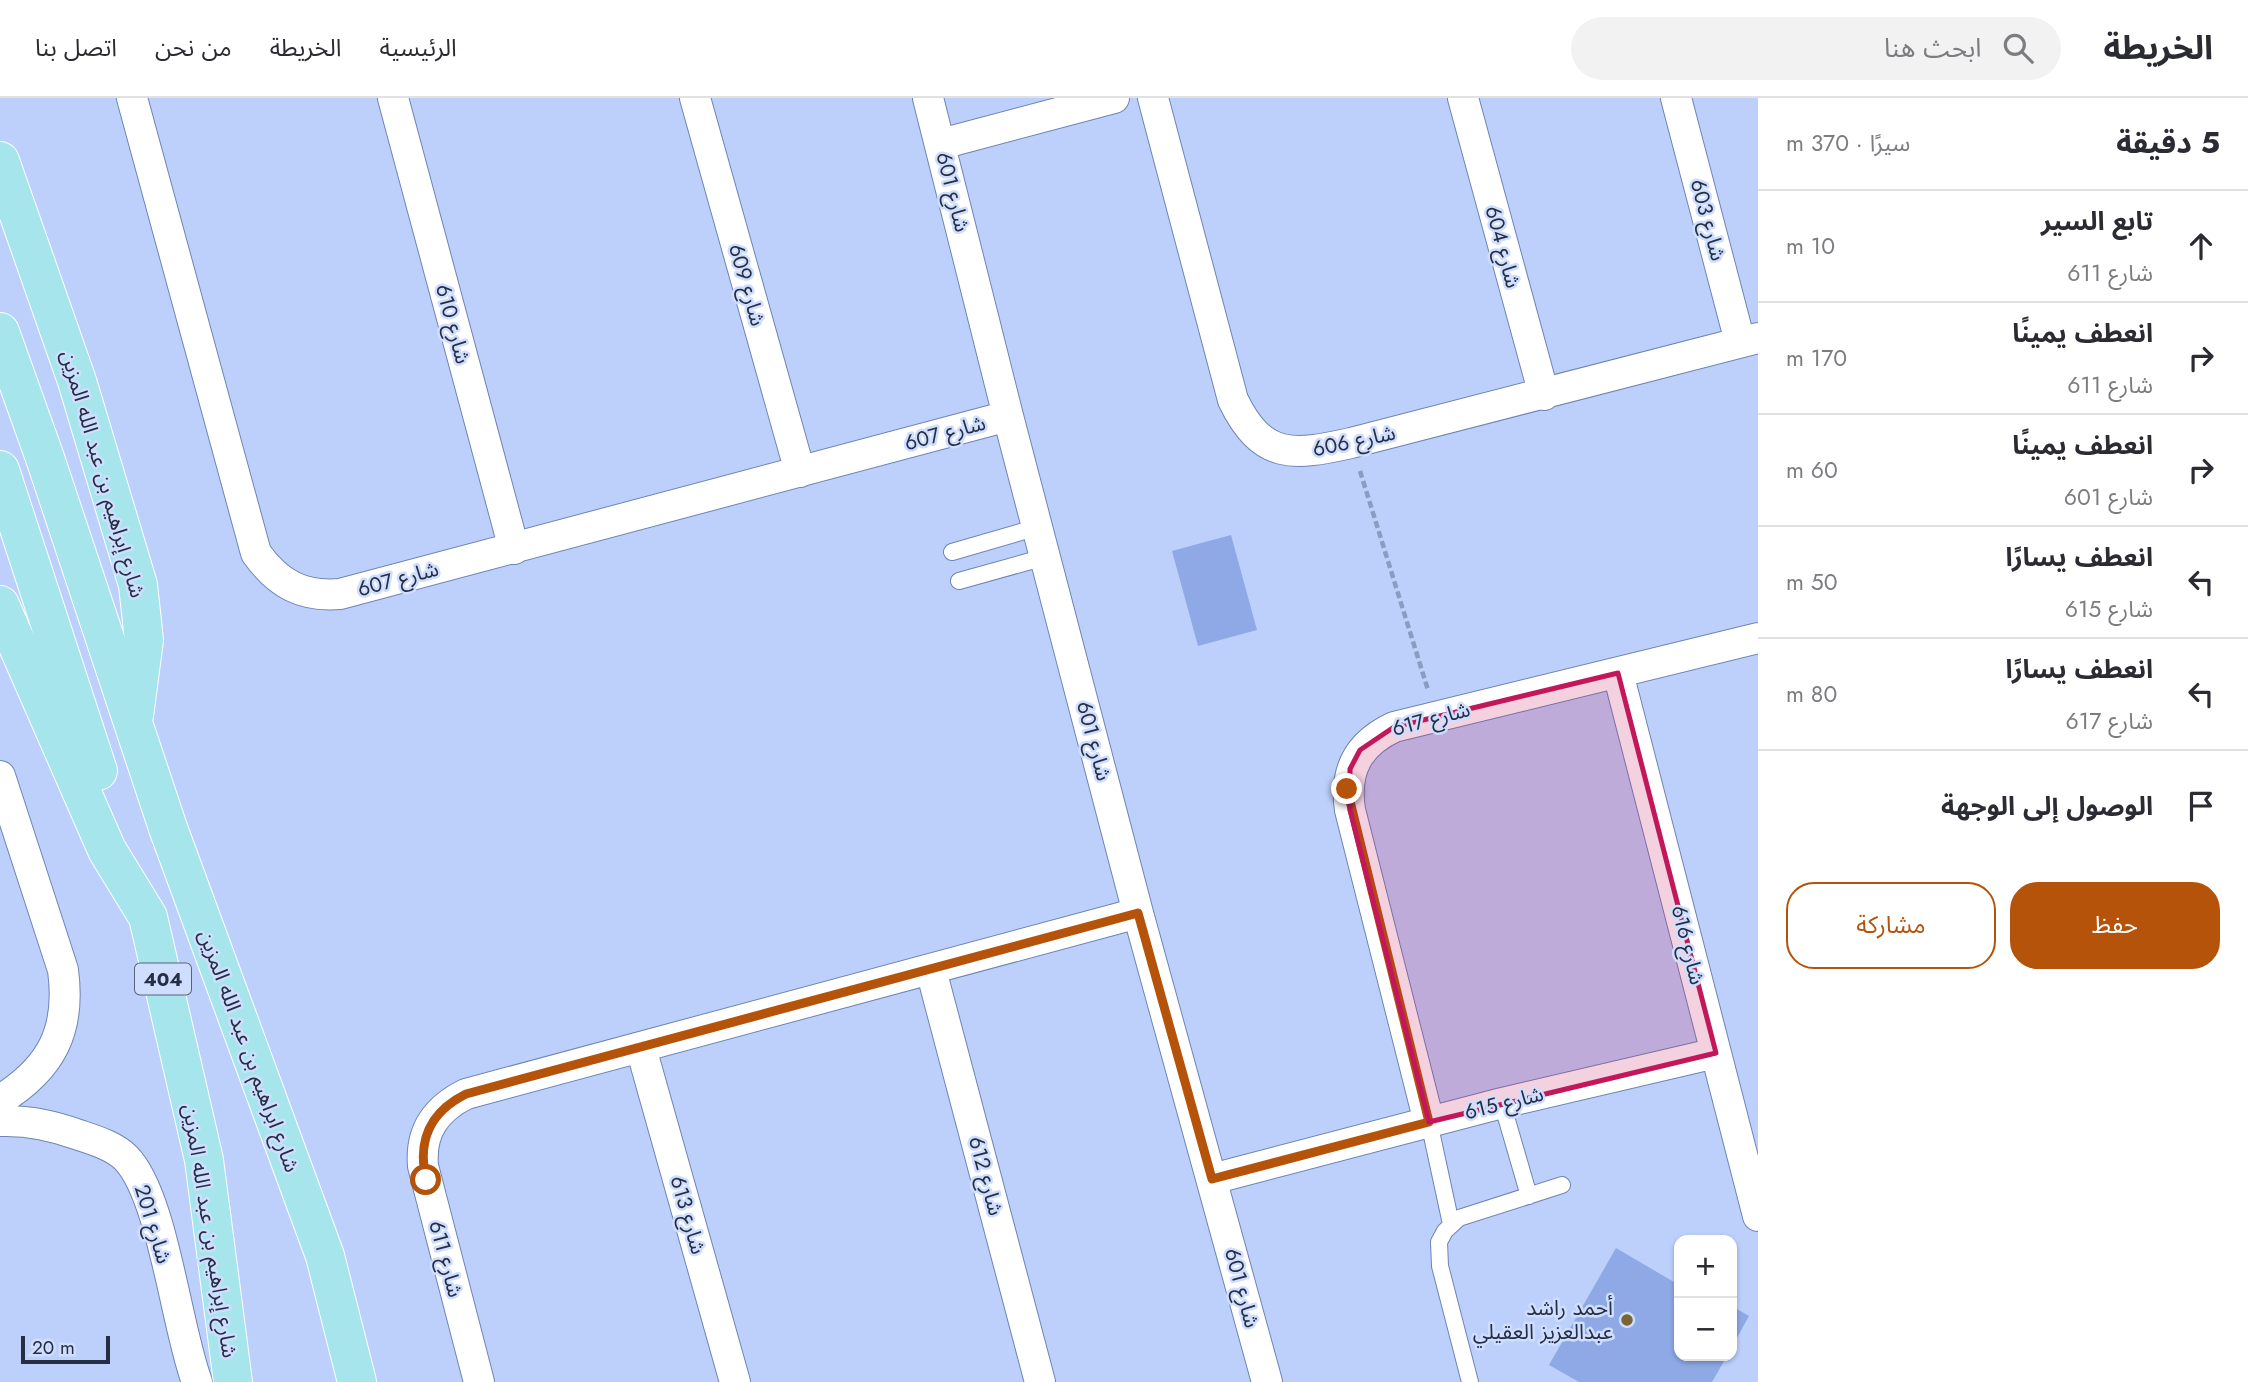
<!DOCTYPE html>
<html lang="ar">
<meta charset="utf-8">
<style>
body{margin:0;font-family:Jost,"Noto Sans Arabic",sans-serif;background:#f2f2f3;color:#2b2b33;direction:rtl}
.controls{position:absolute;right:21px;bottom:21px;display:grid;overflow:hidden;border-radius:14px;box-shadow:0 2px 5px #0004}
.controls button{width:63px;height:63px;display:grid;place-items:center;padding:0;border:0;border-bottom:2px solid #e1e1e2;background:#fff;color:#2b2b33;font:35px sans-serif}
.scale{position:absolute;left:21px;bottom:18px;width:89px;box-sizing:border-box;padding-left:7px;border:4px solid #252e43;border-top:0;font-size:19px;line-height:24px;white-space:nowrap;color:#252e43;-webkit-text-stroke:5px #cfdefe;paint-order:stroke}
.stop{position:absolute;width:21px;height:21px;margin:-16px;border:5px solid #b45309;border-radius:50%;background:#fff}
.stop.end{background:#b45309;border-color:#fff;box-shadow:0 2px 7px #0008}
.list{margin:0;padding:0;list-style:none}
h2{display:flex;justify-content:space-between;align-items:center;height:91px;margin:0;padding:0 28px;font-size:30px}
h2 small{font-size:23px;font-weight:400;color:#7c7c81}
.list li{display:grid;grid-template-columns:46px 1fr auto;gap:21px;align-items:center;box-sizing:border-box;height:112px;padding:0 28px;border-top:2px solid #e1e1e2}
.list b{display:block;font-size:26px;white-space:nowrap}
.list p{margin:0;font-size:23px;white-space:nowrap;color:#7c7c81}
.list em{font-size:23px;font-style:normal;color:#7c7c81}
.actions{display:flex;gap:14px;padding:21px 28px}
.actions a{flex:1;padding:16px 0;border:2px solid #b45309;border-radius:28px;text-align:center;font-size:24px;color:#b45309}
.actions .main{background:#b45309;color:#fff}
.icon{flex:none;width:38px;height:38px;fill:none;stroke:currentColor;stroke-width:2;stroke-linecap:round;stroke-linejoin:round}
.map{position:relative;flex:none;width:1758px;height:1284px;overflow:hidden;direction:ltr}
header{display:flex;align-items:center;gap:42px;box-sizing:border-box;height:98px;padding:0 35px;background:#fff;border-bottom:2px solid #e1e1e2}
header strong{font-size:33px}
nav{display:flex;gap:38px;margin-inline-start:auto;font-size:24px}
.search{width:490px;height:63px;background:#f2f2f3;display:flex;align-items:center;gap:18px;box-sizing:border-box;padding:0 24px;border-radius:38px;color:#7c7c81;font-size:26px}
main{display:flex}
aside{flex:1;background:#fff}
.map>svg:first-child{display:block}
</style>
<header>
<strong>الخريطة</strong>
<div class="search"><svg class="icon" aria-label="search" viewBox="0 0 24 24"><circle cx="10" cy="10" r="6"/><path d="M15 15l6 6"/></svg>ابحث هنا</div>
<nav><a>الرئيسية</a><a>الخريطة</a><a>من نحن</a><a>اتصل بنا</a></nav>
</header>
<main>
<aside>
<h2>5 دقيقة<small>سيرًا · 370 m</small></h2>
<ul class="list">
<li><svg class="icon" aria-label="ahead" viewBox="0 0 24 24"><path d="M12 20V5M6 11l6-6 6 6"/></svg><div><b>تابع السير</b><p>شارع 611</p></div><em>10 m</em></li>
<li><svg class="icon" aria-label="right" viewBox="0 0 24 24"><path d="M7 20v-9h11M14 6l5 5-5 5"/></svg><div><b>انعطف يمينًا</b><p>شارع 611</p></div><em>170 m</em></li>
<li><svg class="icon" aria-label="right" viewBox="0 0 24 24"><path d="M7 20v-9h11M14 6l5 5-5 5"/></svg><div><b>انعطف يمينًا</b><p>شارع 601</p></div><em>60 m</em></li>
<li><svg class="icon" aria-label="left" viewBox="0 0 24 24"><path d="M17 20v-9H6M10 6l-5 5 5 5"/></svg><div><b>انعطف يسارًا</b><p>شارع 615</p></div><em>50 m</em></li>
<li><svg class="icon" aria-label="left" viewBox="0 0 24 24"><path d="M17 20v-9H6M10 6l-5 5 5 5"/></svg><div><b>انعطف يسارًا</b><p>شارع 617</p></div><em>80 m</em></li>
<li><svg class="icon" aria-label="arrive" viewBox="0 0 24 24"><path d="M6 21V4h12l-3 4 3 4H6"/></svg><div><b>الوصول إلى الوجهة</b></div></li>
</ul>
<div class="actions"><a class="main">حفظ</a><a>مشاركة</a></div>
</aside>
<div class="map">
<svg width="1758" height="1284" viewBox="0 0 1758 1284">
<rect width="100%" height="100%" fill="#bdd0fb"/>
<path fill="#8ea9e6" d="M1231,437l26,95 -59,16 -26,-95z
M1616,1150l63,37v71h48l-15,26h-133l-30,-17z
M1732,1208l17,10 -17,31z"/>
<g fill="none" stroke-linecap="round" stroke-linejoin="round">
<g stroke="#6e84b5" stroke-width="18">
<path id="lane" d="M952,454l86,-25
M959,483l86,-24
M1502,1005l27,93
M1429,1024l22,102
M1470,1284l-30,-116 -1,-24 6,-11 14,-13 103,-33"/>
</g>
<g stroke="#6e84b5" stroke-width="32">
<path id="street" d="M132,0l124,455c22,31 46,44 84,41l668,-178
M393,0l121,451
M695,0l105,374
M928,0l80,318 130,497 129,469
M1153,0l80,302c29,60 60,56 118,43l407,-105
M1463,0l81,297
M1676,0l64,244
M941,46l173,-46
M1618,575l140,543
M0,678l63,194c8,60 -11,98 -63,130
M931,872l109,412
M641,950l94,334
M0,1023c28,-1 52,4 79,14 15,5 35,11 47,23 37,38 50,168 71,224
M1429,1024l-79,-312c-6,-40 8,-66 44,-83l364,-89
M1212,1081l290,-76 214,-50
M479,1284l-56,-216c-3,-35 13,-57 43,-72l672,-181"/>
</g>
<g stroke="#fff" stroke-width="40">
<path id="primary" d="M0,63l77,220 61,204 6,55 -10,76
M0,234l45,126 123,370 157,428 32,126
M0,372l98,301
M0,507l107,245 41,67 56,243 29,222"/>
</g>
<path stroke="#8c9cc0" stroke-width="4.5" stroke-dasharray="7 3.5" stroke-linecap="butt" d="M1360,373l68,219"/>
<use href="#lane" stroke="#fff" stroke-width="16"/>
<use href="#street" stroke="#fff" stroke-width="30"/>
<use href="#primary" stroke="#a6e5ec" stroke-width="38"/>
</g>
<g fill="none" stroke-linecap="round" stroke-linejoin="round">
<path stroke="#b45309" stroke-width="9" d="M426,1082c-9,-40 4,-68 40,-86l672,-181 74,266 217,-57 -82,-333"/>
</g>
<path fill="#c2185b" fill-opacity="0.2" stroke="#c2185b" stroke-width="5" stroke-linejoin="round" d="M1618,575l98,380 -287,69 -79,-312v-41l10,-19 34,-23z"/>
<circle fill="#796433" stroke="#cfdefe" stroke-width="2.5" cx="1627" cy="1222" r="7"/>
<g text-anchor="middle" stroke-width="5" stroke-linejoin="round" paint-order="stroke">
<rect fill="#cfdefe" stroke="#58637b" stroke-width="2" x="135" y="865.5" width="56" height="31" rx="5"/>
<g font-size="19" font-weight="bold" fill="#252e43">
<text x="163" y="888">404</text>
</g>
<g font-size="21" fill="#252e43" stroke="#cfdefe">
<text transform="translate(953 94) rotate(76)" y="7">شارع 601</text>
<text transform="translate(1708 122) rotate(75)" y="7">شارع 603</text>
<text transform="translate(1503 149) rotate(75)" y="7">شارع 604</text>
<text transform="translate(747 187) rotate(74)" y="7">شارع 609</text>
<text transform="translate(453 226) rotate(75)" y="7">شارع 610</text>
<text transform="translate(945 335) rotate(-15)" y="7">شارع 607</text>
<text transform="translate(1354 343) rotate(-12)" y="7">شارع 606</text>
<text transform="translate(103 376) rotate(74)" y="7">شارع إبراهيم بن عبد الله المزين</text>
<text transform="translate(398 481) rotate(-15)" y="7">شارع 607</text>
<text transform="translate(1431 621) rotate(-15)" y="7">شارع 617</text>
<text transform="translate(1094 643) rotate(75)" y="7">شارع 601</text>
<text transform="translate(1688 847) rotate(76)" y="7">شارع 616</text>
<text transform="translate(249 953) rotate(70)" y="7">شارع ابراهيم بن عبد الله المزين</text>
<text transform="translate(1504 1005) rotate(-14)" y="7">شارع 615</text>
<text transform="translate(986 1078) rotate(75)" y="7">شارع 612</text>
<text transform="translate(688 1117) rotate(74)" y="7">شارع 613</text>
<text transform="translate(153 1126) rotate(73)" y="7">شارع 201</text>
<text transform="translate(210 1133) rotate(81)" y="7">شارع إبراهيم بن عبد الله المزين</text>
<text transform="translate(446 1161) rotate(75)" y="7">شارع 611</text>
<text transform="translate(1242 1190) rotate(75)" y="7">شارع 601</text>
</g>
<g font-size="21" fill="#252e43" stroke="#cfdefe" text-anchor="end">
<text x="1613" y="1217">أحمد راشد<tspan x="1613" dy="24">عبدالعزيز العقيلي</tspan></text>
</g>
</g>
</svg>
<div class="controls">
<button>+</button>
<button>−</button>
</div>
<div class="scale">20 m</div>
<div class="stop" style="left:426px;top:1082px"></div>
<div class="stop end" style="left:1347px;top:691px"></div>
</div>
</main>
